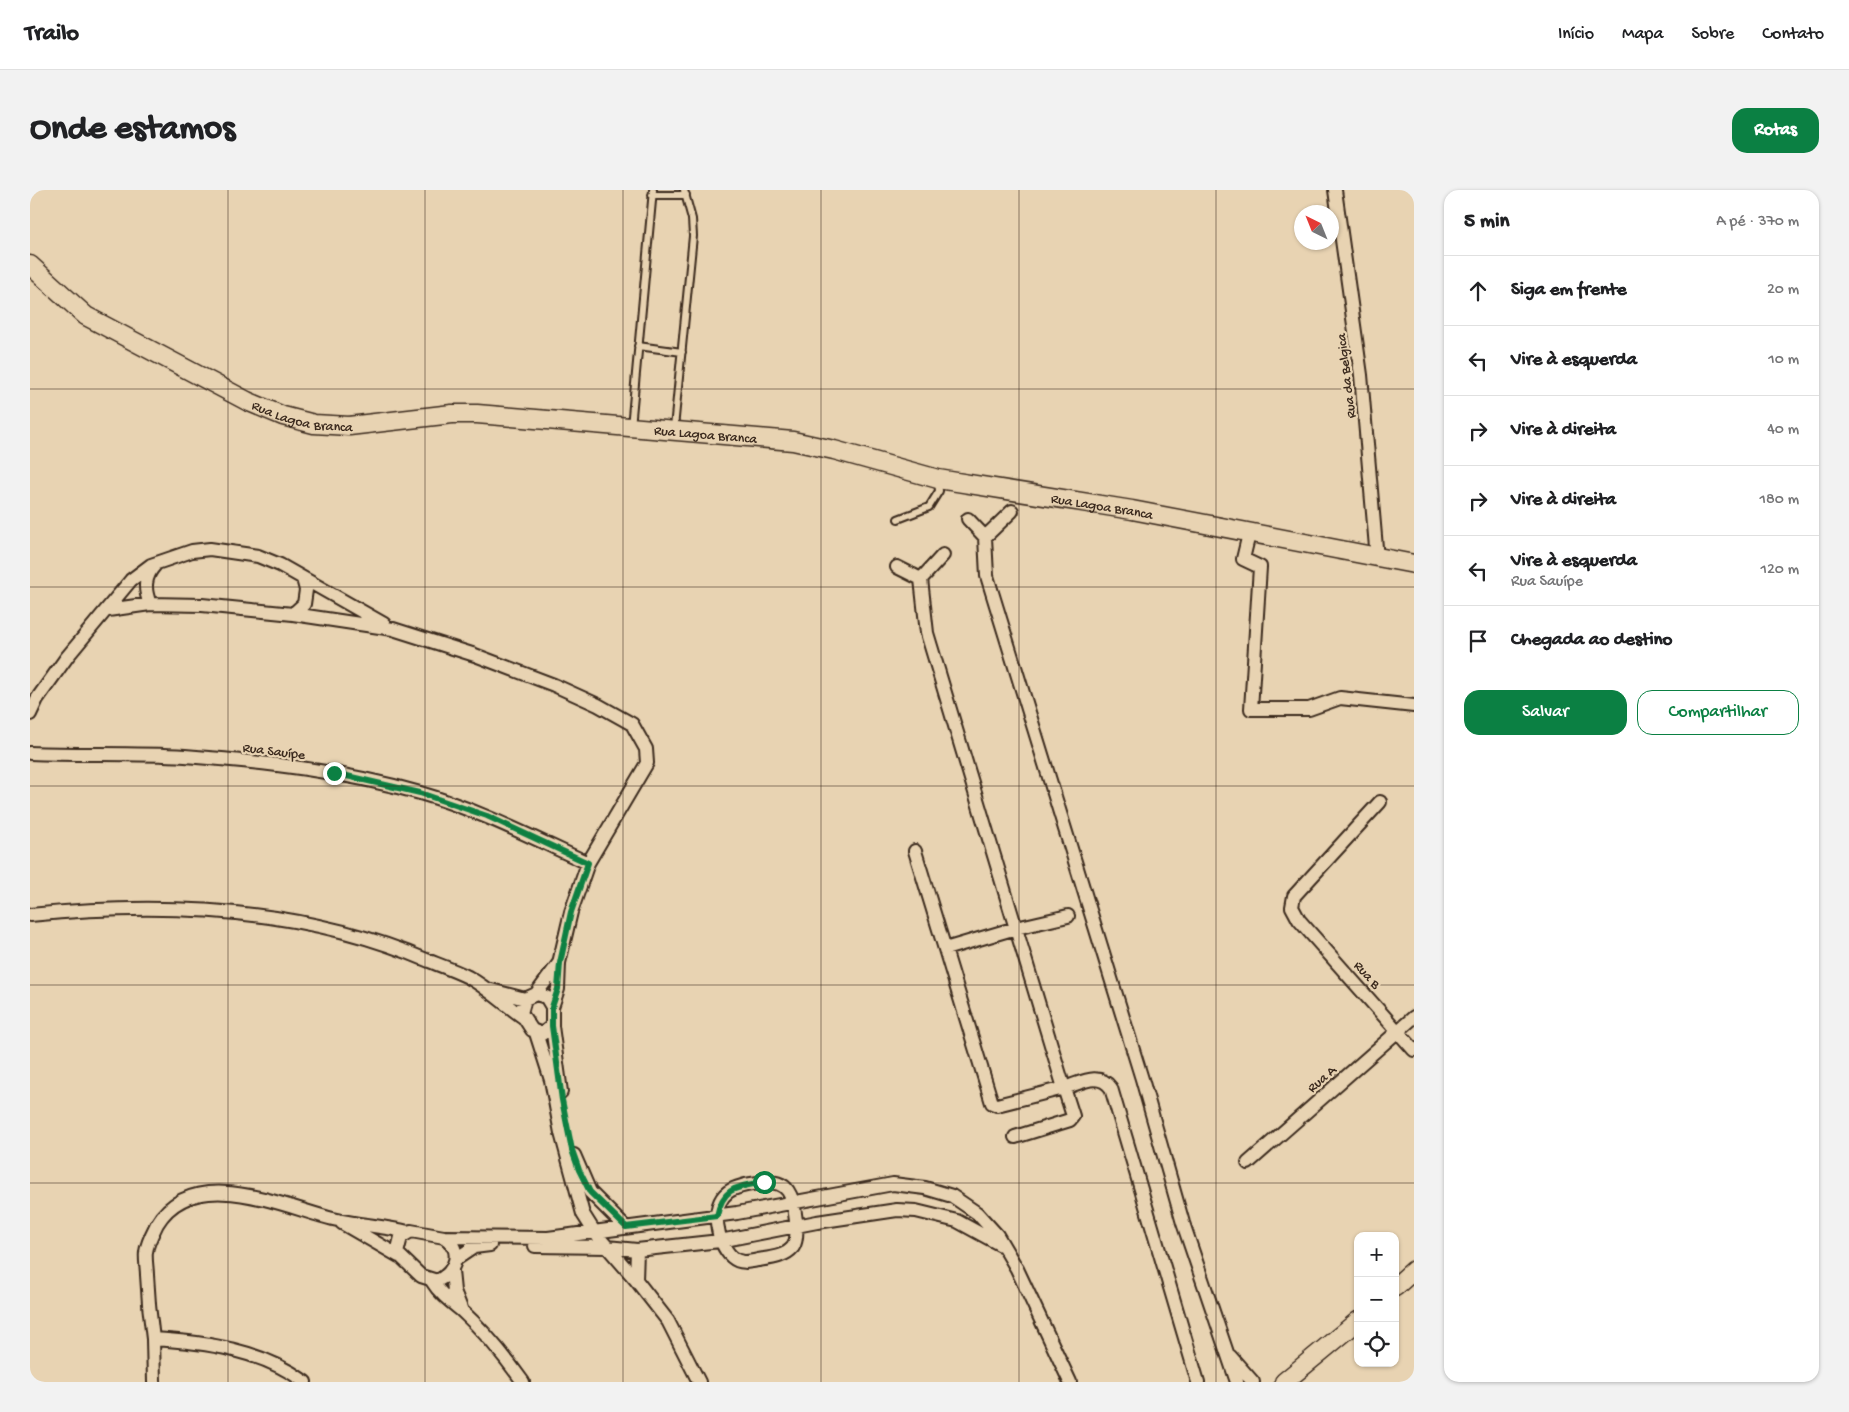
<!DOCTYPE html>
<html lang="pt">
<meta charset="utf-8">
<style>
body{margin:0;font-family:"Gochi Hand",sans-serif;background:#f2f2f2;color:#202124}
.controls{position:absolute;right:15px;bottom:15px;display:grid;overflow:hidden;border-radius:10px;box-shadow:0 1px 4px #0004}
.controls button{width:45px;height:45px;display:grid;place-items:center;padding:0;border:0;border-bottom:1px solid #e0e0e0;background:#fff;color:#202124;font:25px sans-serif}
.compass{position:absolute;left:1264px;top:15px;width:45px;height:45px;border-radius:50%;background:#fff;box-shadow:0 1px 4px #0004;rotate:317deg}
.stop{position:absolute;width:15px;height:15px;margin:-11px;border:4px solid #0b8043;border-radius:50%;background:#fff}
.stop.end{background:#0b8043;border-color:#fff;box-shadow:0 1px 5px #0008}
.list{margin:0;padding:0;list-style:none}
h2{display:flex;justify-content:space-between;align-items:center;height:65px;margin:0;padding:0 20px;font-size:21px}
h2 small{font-size:16px;font-weight:400;color:#757577}
.list li{display:grid;grid-template-columns:32px 1fr auto;gap:15px;align-items:center;box-sizing:border-box;height:70px;padding:0 20px;border-top:1px solid #e0e0e0}
.list b{display:block;font-size:19px;white-space:nowrap}
.list p{margin:0;font-size:16px;white-space:nowrap;color:#757577}
.list em{font-size:16px;font-style:normal;color:#757577}
.actions{display:flex;gap:10px;padding:15px 20px}
.actions a{flex:1;padding:11px 0;border:1px solid #0b8043;border-radius:15px;text-align:center;font-size:18px;color:#0b8043}
.actions .main{background:#0b8043;color:#fff}
.icon{flex:none;width:28px;height:28px;fill:none;stroke:currentColor;stroke-width:2;stroke-linecap:round;stroke-linejoin:round}
.map{position:relative;flex:none;width:1384px;height:1192px;overflow:hidden;border-radius:15px}
header{display:flex;align-items:center;gap:30px;box-sizing:border-box;height:70px;padding:0 25px;background:#fff;border-bottom:1px solid #e0e0e0}
header strong{font-size:24px}
nav{display:flex;gap:28px;margin-inline-start:auto;font-size:18px}
.intro{display:flex;align-items:center;justify-content:space-between;box-sizing:border-box;height:120px;padding:0 30px}
h1{margin:0;font-size:35px}
.button{padding:12px 22px;border-radius:15px;background:#0b8043;color:#fff;font-size:18px;font-weight:700}
main{display:flex;gap:30px;padding:0 30px}
aside{flex:1;background:#fff;border-radius:15px;box-shadow:0 1px 4px #0004}
.map>svg:first-child{display:block}
</style>
<header>
<strong>Trailo</strong>
<nav><a>Início</a><a>Mapa</a><a>Sobre</a><a>Contato</a></nav>
</header>
<div class="intro"><h1>Onde estamos</h1><a class="button">Rotas</a></div>
<main>
<div class="map">
<svg width="1384" height="1192" viewBox="0 0 1384 1192">
<rect width="100%" height="100%" fill="#e8d3b2"/>
<filter id="ink" filterUnits="userSpaceOnUse"><feTurbulence type="fractalNoise" baseFrequency=".02" numOctaves="2"/><feDisplacementMap in="SourceGraphic" scale="10" xChannelSelector="R" yChannelSelector="G"/><feConvolveMatrix kernelMatrix="1 2 1 2 8 2 1 2 1" color-interpolation-filters="sRGB"/></filter>
<g filter="url(#ink)">
<g fill="none" stroke-linecap="round" stroke-linejoin="round">
<g stroke="#3b2a1e" stroke-width="10">
<path id="lane" d="M622,5h34
M608,156l44,6
M601,237l22,-237
M644,238l19,-192 -1,-17 -8,-29
M868,329l31,-12 10,-16 -1,-10"/>
</g>
<g stroke="#3b2a1e" stroke-width="16">
<path id="street" d="M1305,0l26,185 16,184
M938,329l17,18 2,39 155,503 41,144 54,159
M1219,344l-6,25 17,8 -9,142h58l31,-11 74,8
M955,347l27,-26
M913,365l-22,24 6,54 137,455c17,-5 35,-17 47,0l87,294
M867,377l24,12
M120,414c-6,-15 -6,-27 5,-39
M78,420l42,-6 52,1 91,9 100,15 82,26 79,30 44,20 34,19 14,25 1,14 -59,100 -17,49 -12,51 -1,26 -6,18
M263,424l11,-10 2,-14 -3,-11
M0,524l7,-15 30,-42 64,-77 20,-15 41,-14 18,-2 48,7 22,9 104,59
M0,563c52,2 104,0 155,3 79,6 159,15 235,37 59,17 113,45 168,70
M1350,612l-86,94 -2,11 7,13 115,130
M885,661l77,252 5,2 67,-17 9,28 -3,4 -55,17
M0,725c134,-14 274,-8 399,46 13,5 27,10 39,16 20,11 36,27 55,40
M915,759l71,-21 52,-12
M461,800l34,9
M506,804l10,3 6,10v19l-10,8 -10,-4 -11,-17 4,-14z
M506,804l23,-31
M522,836l9,66
M506,843l15,47 10,53 22,81 12,19 41,47 32,41 31,61
M544,965l16,37 35,35
M1218,973l166,-146
M735,992c9,0 18,1 23,9 7,10 12,46 5,56 -8,10 -23,11 -35,13 -9,2 -18,4 -26,-3 -15,-13 -23,-51 -4,-65 9,-7 25,-8 37,-10z
M312,1033l57,33
M414,1047c20,13 12,35 -7,44l-16,-5 -24,-23 4,-16 10,-6 33,6 104,1 189,-25 156,-29 32,4 27,8 25,17 20,22 20,34 53,113
M505,1056l72,1 30,3 83,-9 97,-19 80,-12 19,1 41,10 44,24
M426,1069l18,-12 16,-2
M422,1081l2,20 8,20
M606,1090l1,-30
M402,1091c8,13 19,21 30,30 22,20 44,47 61,71
M123,1149l1,43
M1200,1166l23,26
M275,1192c-43,-32 -100,-40 -152,-43 -3,-21 -5,-42 -6,-64 0,-7 -2,-16 -1,-23 1,-9 7,-20 11,-28 36,-60 125,-18 176,-5 25,6 50,7 75,13"/>
</g>
<g stroke="#3b2a1e" stroke-width="21">
<g id="secondary">
<path id="s1" d="M0,75l56,51 161,85 36,15 31,8 35,2 103,-12h25l316,27 41,9 104,29 194,31 282,54"/>
<path d="M1365,1097l19,-17"/>
<path d="M1254,1192l74,-61"/>
</g>
</g>
<use href="#lane" stroke="#e8d3b2" stroke-width="6"/>
<use href="#street" stroke="#e8d3b2" stroke-width="12"/>
<use href="#secondary" stroke="#e8d3b2" stroke-width="18"/>
</g>
</g>
<g fill="none" stroke-linecap="round" stroke-linejoin="round" filter="url(#ink)">
<path stroke="#0b8043" stroke-width="6" d="M304,583l86,20 67,23 101,47 -17,49 -11,51 -2,26 -6,18v19l10,74 10,50 7,20 11,22 36,35 91,-11c6,-30 21,-29 47,-34"/>
</g>
<path fill="none" stroke="#3b2a1e" stroke-width="1" stroke-opacity="0.55" d="M198,0v1192M395,0v1192M593,0v1192M791,0v1192M989,0v1192M1186,0v1192M0,199h1384M0,397h1384M0,596h1384M0,795h1384M0,993h1384"/>
<g text-anchor="middle" stroke-width="4.5" stroke-linejoin="round" paint-order="stroke">
<g font-size="14" fill="#3b2a1e" stroke="#e8d3b2">
<text transform="translate(1315 186) rotate(-97)" y="5">Rua da Belgica</text>
<text dy="5" stroke="none"><textPath href="#s1" startOffset="316">Rua Lagoa Branca</textPath></text>
<text dy="5" stroke="none"><textPath href="#s1" startOffset="722">Rua Lagoa Branca</textPath></text>
<text dy="5" stroke="none"><textPath href="#s1" startOffset="1126">Rua Lagoa Branca</textPath></text>
<text transform="translate(244 560) rotate(7)" y="5">Rua Sauípe</text>
<text transform="translate(1338 784) rotate(48)" y="5">Rua B</text>
<text transform="translate(1291 888) rotate(-41)" y="5">Rua A</text>
</g>
</g>
</svg>
<div class="controls">
<button>+</button>
<button>−</button>
<button><svg class="icon" aria-label="locate" viewBox="0 0 24 24"><circle cx="12" cy="12" r="6"/><path d="M12 2v4M12 18v4M2 12h4M18 12h4"/></svg></button>
</div>
<svg class="compass" viewBox="-18 -18 36 36"><path d="M0-13l5 13h-10z" fill="#e53935"/><path d="M0 13l5-13h-10z" fill="#757577"/></svg>
<div class="stop" style="left:734px;top:992px"></div>
<div class="stop end" style="left:304px;top:583px"></div>
</div>
<aside>
<h2>5 min<small>A pé · 370 m</small></h2>
<ul class="list">
<li><svg class="icon" aria-label="ahead" viewBox="0 0 24 24"><path d="M12 20V5M6 11l6-6 6 6"/></svg><div><b>Siga em frente</b></div><em>20 m</em></li>
<li><svg class="icon" aria-label="left" viewBox="0 0 24 24"><path d="M17 20v-9H6M10 6l-5 5 5 5"/></svg><div><b>Vire à esquerda</b></div><em>10 m</em></li>
<li><svg class="icon" aria-label="right" viewBox="0 0 24 24"><path d="M7 20v-9h11M14 6l5 5-5 5"/></svg><div><b>Vire à direita</b></div><em>40 m</em></li>
<li><svg class="icon" aria-label="right" viewBox="0 0 24 24"><path d="M7 20v-9h11M14 6l5 5-5 5"/></svg><div><b>Vire à direita</b></div><em>180 m</em></li>
<li><svg class="icon" aria-label="left" viewBox="0 0 24 24"><path d="M17 20v-9H6M10 6l-5 5 5 5"/></svg><div><b>Vire à esquerda</b><p>Rua Sauípe</p></div><em>120 m</em></li>
<li><svg class="icon" aria-label="arrive" viewBox="0 0 24 24"><path d="M6 21V4h12l-3 4 3 4H6"/></svg><div><b>Chegada ao destino</b></div></li>
</ul>
<div class="actions"><a class="main">Salvar</a><a>Compartilhar</a></div>
</aside>
</main>
